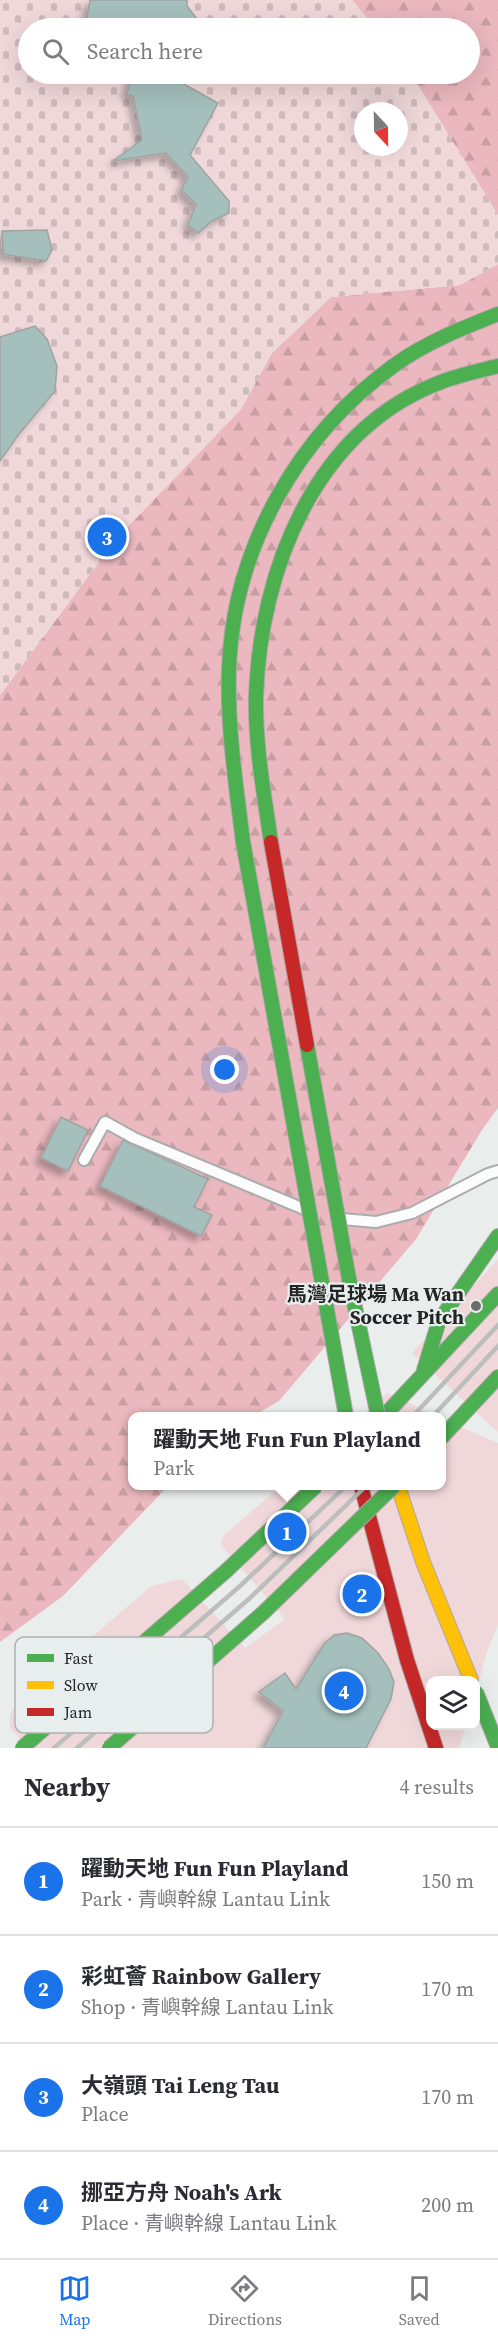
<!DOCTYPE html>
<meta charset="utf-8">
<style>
body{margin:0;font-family:"Source Serif 4","Noto Sans TC",serif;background:#f2f2f3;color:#2b2b33}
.controls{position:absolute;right:18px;bottom:18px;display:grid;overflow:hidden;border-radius:12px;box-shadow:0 6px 24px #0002}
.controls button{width:54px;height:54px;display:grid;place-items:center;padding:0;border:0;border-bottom:2px solid #e1e1e2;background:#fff;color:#2b2b33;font:30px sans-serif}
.compass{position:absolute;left:354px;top:102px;width:54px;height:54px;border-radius:50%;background:#fff;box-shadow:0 6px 24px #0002;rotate:158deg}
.you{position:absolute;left:225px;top:1070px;width:21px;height:21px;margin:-15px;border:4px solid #fff;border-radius:50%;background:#1a73e8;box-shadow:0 0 0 9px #1a73e833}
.badge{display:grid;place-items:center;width:39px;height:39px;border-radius:50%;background:#1a73e8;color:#fff;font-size:20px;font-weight:700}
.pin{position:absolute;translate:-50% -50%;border:3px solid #fff;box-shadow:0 2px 6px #0006}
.popup{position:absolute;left:128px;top:1412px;width:318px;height:78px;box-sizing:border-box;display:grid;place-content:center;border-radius:12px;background:#fff;filter:drop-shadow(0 2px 4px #0005);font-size:20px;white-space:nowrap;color:#7c7c81}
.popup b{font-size:22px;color:#2b2b33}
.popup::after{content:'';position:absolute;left:50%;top:100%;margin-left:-12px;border:12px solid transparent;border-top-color:#fff}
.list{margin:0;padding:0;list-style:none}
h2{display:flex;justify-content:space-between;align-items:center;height:78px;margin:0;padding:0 24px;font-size:26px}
h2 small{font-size:20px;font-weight:400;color:#7c7c81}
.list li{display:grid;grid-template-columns:39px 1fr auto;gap:18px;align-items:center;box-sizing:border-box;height:108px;padding:0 24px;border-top:2px solid #e1e1e2}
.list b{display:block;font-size:22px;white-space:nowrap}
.list p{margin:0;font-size:20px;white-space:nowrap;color:#7c7c81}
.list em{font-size:20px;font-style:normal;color:#7c7c81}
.icon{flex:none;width:33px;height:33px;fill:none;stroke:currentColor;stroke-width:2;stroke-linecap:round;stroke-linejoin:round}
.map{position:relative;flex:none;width:498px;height:1748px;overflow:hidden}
.search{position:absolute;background:#fff;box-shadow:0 6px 24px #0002;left:18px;right:18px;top:18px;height:66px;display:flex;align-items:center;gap:15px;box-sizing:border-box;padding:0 21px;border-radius:33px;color:#7c7c81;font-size:22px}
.sheet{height:510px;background:#fff}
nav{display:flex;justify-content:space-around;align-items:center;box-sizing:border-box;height:84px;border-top:2px solid #e1e1e2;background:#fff;font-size:16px;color:#7c7c81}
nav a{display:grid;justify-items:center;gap:3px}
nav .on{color:#1a73e8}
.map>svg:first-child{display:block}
</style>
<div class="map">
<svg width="498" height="1748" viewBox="0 0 498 1748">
<defs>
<pattern id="forest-firs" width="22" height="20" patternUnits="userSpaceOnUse" patternTransform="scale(1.5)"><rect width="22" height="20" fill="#eab8be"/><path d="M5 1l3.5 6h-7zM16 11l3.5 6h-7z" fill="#c99ea3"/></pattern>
<pattern id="cemetery-stones" width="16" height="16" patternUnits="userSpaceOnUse" patternTransform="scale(1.5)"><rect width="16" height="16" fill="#f0d8da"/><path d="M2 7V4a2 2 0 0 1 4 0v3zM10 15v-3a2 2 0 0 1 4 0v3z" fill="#ceb9bb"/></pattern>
<filter id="shadow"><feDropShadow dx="-5.5" dy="5.5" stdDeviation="3" flood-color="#0004"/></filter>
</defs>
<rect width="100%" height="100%" fill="#e9edec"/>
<path fill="url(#forest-firs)" d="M352,0h146v215l-87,-141h59v-46h-95z
M498,264v844l-16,22 -66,109 -137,162 -26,15h-121v70h36l-105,110 -63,46v-947l116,-156 125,-130 31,-56 59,-56 129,-12z"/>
<path fill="url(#cemetery-stones)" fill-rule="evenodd" d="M0,0h352l23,28h-347v46h383l87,141v49l-38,21 -129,12 -59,56 -31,56 -125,130 -116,156zM363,111h36v36h-36z"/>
<path fill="#f0d8da" d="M498,1259v173l-86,-79z
M387,1393l50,23h-77z
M442,1419l56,24v182l-11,27 -11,40v-12h-46v46h36l-7,22h-431l-18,-20v-12l5,-12 136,-118 31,-7 63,69 40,-29 -65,-75 4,-9 57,-49h161z"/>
<path fill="#a4bfbc" stroke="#a0a3a2" stroke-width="1.5" filter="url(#shadow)" d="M90,0h97v6l17,22h-119z
M132,74h34l52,29 -28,52 39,46v12l-17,8 -14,12 -10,-8 8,-21 -15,-14 7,-13 -22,-24 -53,8 29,-21 -9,-44 -6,-2z
M47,230l5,20 -6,11 -43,-7 -1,-23z
M35,326l12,13 10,27 -2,25 -36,43 -19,27v-124z
M61,1117l27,13 -20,41 -27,-13z
M123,1140l85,39 -14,28 18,8 -11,21 -101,-50z
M347,1633l15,5 16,15 11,16 5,13 -3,17 -25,49h-103l20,-37 -24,-19 26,-19 11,16 28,-45 10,-9z"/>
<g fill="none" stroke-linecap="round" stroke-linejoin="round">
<g stroke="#abadad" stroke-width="14">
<path id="lane" d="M84,1160l21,-38 29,16 170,71
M342,1219l34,3 36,-9 76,-39 10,-3"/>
</g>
<g stroke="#aca6a6" stroke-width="16">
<path id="fast" d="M243,842c-7,-57 -16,-115 -14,-173 4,-121 69,-235 167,-305 31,-22 67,-36 102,-50
M271,842c-7,-48 -16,-97 -15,-145 4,-126 58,-267 185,-315 18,-7 38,-11 57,-16
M424,1370l15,-49 59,-85
M384,1416l114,-122
M442,1437l56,-60"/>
</g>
<g stroke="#aca6a6" stroke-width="16">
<path id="slow" d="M398,1486l25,76 48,118"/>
</g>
<g stroke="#aca6a6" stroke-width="16">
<path id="jam" d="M361,1486l46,174 29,88"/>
</g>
<use href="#lane" stroke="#fcfcfc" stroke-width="10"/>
<use href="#fast" stroke="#4caf50" stroke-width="14"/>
<use href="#slow" stroke="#ffc107" stroke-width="14"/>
<use href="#jam" stroke="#c62828" stroke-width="14"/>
<path stroke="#bcbdbd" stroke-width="4.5" d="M413,1416l85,-91
M433,1416l65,-70
M54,1748l186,-162 106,-100
M77,1748l173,-150 116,-112"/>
<g stroke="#aca6a6" stroke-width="16" stroke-linecap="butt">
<path id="fast-bridge" d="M243,842l103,574
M307,1045l42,234 29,137
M476,1692l22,55
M22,1748l204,-177 90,-85
M109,1748l155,-136 130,-126"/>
</g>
<g stroke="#aca6a6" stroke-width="16" stroke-linecap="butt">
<path id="jam-bridge" d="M271,842l36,203"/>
</g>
<use href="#fast-bridge" stroke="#4caf50" stroke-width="14"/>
<use href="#jam-bridge" stroke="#c62828" stroke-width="14"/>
</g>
<circle fill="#696c6b" stroke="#e8eeed" stroke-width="2" cx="476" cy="1306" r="6"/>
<g text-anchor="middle" stroke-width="4.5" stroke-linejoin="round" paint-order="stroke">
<g font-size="20" font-weight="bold" fill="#242625" stroke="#e8eeed" text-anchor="end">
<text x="464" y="1301">馬灣足球場 Ma Wan<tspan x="464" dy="23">Soccer Pitch</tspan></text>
</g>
</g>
<rect x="15" y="1637" width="198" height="96" rx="9" fill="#e8eeed" stroke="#adb2b1" stroke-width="1.5"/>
<rect x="27" y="1654" width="27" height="8" fill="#4caf50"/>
<rect x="27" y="1681" width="27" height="8" fill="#ffc107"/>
<rect x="27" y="1708" width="27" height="8" fill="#c62828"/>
<g font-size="16" fill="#242625">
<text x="64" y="1664">Fast</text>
<text x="64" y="1691">Slow</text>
<text x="64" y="1718">Jam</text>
</g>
</svg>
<div class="controls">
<button><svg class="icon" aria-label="layers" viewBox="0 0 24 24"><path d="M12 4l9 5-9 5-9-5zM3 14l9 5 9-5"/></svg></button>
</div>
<svg class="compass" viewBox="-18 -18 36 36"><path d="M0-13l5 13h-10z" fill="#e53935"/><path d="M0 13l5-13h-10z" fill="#7c7c81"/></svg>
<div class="you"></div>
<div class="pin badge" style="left:287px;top:1532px">1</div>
<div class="popup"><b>躍動天地 Fun Fun Playland</b>Park</div>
<div class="pin badge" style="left:362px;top:1594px">2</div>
<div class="pin badge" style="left:107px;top:537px">3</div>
<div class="pin badge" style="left:344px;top:1691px">4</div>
<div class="search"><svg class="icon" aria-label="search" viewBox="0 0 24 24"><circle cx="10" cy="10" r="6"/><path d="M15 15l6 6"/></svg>Search here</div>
</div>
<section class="sheet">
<h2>Nearby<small>4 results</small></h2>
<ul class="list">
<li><span class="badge">1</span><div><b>躍動天地 Fun Fun Playland</b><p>Park · 青嶼幹線 Lantau Link</p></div><em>150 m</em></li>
<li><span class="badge">2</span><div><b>彩虹薈 Rainbow Gallery</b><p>Shop · 青嶼幹線 Lantau Link</p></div><em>170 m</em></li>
<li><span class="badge">3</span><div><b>大嶺頭 Tai Leng Tau</b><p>Place</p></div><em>170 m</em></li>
<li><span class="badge">4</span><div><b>挪亞方舟 Noah's Ark</b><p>Place · 青嶼幹線 Lantau Link</p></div><em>200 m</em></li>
</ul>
</section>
<nav>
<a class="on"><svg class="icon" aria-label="map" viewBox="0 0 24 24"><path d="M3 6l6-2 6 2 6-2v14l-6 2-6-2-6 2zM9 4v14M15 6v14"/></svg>Map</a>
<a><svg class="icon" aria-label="directions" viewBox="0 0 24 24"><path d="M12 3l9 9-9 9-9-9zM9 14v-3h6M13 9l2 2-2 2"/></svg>Directions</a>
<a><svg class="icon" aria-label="saved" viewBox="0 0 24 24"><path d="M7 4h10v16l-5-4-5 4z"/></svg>Saved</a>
</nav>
